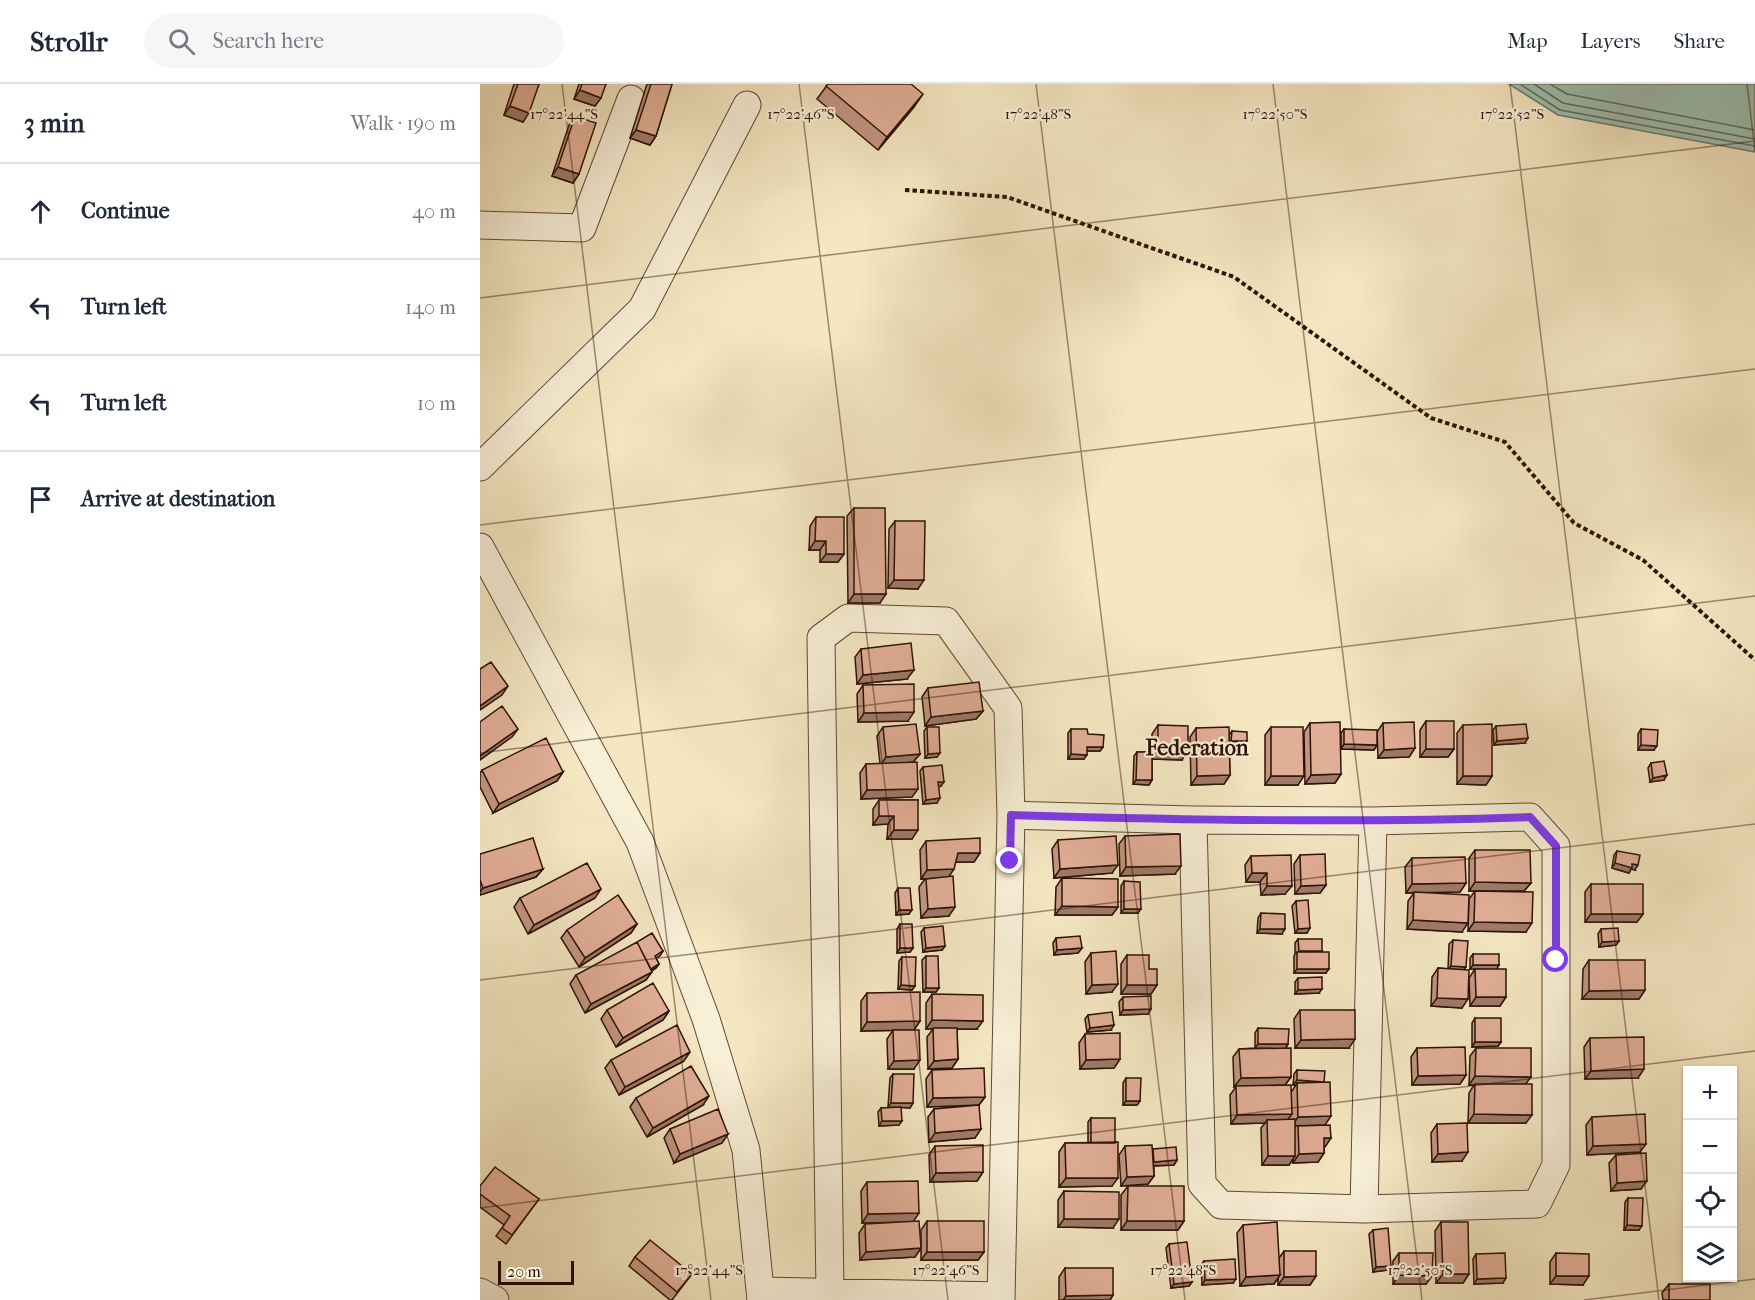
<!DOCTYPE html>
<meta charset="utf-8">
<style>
body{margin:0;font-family:"IM FELL French Canon",serif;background:#f6f6f7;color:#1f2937}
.controls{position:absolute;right:18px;bottom:18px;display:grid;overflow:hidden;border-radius:0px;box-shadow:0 2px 4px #0004}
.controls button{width:54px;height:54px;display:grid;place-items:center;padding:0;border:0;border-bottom:2px solid #e0e1e3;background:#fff;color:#1f2937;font:30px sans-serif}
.scale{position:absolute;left:18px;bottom:15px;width:76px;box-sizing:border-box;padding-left:6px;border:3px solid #2d1207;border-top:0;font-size:16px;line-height:21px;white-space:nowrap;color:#2d1207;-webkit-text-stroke:4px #f8efd7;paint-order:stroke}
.stop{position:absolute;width:18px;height:18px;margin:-14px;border:4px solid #7c3aed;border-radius:50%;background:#fff}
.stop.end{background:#7c3aed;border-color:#fff;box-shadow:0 2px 6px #0008}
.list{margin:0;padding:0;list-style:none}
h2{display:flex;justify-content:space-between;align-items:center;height:78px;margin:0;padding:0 24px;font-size:26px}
h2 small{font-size:20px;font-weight:400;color:#747a83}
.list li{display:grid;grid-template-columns:39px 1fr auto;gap:18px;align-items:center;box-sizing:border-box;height:96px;padding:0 24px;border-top:2px solid #e0e1e3}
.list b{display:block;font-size:22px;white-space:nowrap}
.list em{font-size:20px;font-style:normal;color:#747a83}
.icon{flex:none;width:33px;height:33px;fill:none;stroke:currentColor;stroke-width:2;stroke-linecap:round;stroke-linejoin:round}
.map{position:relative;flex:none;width:1275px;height:1216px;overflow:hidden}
header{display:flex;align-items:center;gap:36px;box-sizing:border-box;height:84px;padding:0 30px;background:#fff;border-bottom:2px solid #e0e1e3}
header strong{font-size:28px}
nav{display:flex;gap:33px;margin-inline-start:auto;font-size:21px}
.search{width:420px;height:54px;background:#f6f6f7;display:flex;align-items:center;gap:15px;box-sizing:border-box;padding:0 21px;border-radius:33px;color:#747a83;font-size:22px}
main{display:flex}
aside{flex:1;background:#fff}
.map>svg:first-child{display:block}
</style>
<header>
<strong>Strollr</strong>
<div class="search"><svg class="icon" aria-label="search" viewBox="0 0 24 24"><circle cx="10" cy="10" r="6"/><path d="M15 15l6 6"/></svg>Search here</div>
<nav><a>Map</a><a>Layers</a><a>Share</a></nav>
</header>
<main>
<aside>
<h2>3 min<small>Walk · 190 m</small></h2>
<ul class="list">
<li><svg class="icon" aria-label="ahead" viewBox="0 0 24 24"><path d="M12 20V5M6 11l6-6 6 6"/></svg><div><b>Continue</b></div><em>40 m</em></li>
<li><svg class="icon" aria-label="left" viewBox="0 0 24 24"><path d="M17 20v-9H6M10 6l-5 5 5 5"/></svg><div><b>Turn left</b></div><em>140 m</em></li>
<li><svg class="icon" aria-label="left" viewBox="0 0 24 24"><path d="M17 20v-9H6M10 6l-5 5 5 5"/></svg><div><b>Turn left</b></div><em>10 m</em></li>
<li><svg class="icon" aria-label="arrive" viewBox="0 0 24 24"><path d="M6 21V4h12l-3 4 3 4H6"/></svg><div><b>Arrive at destination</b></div></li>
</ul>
</aside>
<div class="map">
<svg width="1275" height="1216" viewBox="0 0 1275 1216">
<rect width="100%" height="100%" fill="#f4e7c2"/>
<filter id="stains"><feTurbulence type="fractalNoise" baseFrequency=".00333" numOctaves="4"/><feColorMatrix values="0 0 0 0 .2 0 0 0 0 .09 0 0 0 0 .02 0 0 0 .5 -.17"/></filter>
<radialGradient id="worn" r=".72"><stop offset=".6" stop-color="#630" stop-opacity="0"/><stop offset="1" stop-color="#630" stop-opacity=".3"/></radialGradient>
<path fill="#9cc0b1" stroke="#707a6d" stroke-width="1.5" d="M1029,0h246v68l-197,-37z"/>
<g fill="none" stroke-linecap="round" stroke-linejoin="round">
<path stroke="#64695c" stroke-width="1.5" d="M1040,0l40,26 195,36
M1054,0l29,19 192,36
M1070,0l17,10 188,36"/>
<g stroke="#5f4736" stroke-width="29">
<path id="minor" d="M0,141l102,3 49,-129
M0,383l162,-158 105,-204
M0,463l160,295 66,177 40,131 15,150
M531,731l182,5 180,1 157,-4 26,29v319l-19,39 -173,5 -143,-4 -19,-21 -9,-364
M884,1125l9,-388
M281,1207l239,5
M0,1208l15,8
M350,1208l-9,-654 27,-20 98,3 62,87 3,107 -10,485"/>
</g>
<path stroke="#2d1207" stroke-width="4" stroke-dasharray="4.5 3" stroke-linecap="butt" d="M425,106l102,7 227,80 197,141 74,24 69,81 69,37 112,100"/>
<use href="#minor" stroke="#f8efd7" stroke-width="27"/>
</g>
<path fill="#c29682" stroke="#2d1207" stroke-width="1.5" d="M34,0h25l-16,38 -19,-7z
M99,0h27l-11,22 -21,-7z
M167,0h25l-16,52 -6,9 -20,-7z
M348,0l86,23 -36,43 -61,-51z
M95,32l4,58 -6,9 -21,-7 17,-51z
M374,424l26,95h-32l-1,-87z
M336,433l28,37 -6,8h-18v-12h-11l1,-24z
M415,437l23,68 -30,-1 1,-59z
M381,565l46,30 -50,5 -2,-27z
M383,601l45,36 -50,1 -1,-28z
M448,604l55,23 -7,8 -51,7 -3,-29z
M946,637l28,28 -6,8h-28v-27z
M830,639l31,51 -6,9 -30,1 -1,-52z
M903,639l32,25 -6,9 -31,1 -1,-26z
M678,641l24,35 -30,-1v21l-3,5 -16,-1 1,-28 3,-4h15v-18z
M983,641l29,51 -6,9 -29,-1v-51z
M1016,642l29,17 -31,2 -1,-15z
M403,643l37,27 -7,8 -1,35 -51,2 -1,-26 6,-9h14l-3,-28z
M447,643l10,30 -12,1 -1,-27z
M791,643l27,58h-33v-50z
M716,644l33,7 3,-4 12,14h-15l1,30 -6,9 -33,1 -1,-48z
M591,645l17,5 15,13 -3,4h-13l-3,8h-16v-26z
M864,645l33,16 -3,5 -33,-1v-16z
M1161,645l13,21h-16v-16z
M1171,679l13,17 -14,2 -2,-14z
M443,683l18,19h-2l-2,17 -14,1 -3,-33z
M2,686l81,2 -6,9 -64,32 -13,-26v-14z
M399,716h39l-6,39h-25l1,-15 -15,1v-16z
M645,752l50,38 -55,2 -1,-32z
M578,756l54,33 -58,5 -2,-29z
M446,757l54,12 -6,9h-18l-8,15 1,39 -28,2 -2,-31 6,-8h-4l-1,-29z
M995,766l56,33 -7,8h-26l28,41 -58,-1 1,-32 6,-8h-6v-33z
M1137,767l18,19 -4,-1 -2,4 -17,-5 2,-13z
M0,770l63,15 -7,8 -56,18z
M820,771l26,30 -6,8 -25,1 -1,-30z
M771,772l34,38 -24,1 -1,-13h-14l-1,-17z
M932,774l54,25 -6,9h-43l45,40 -55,-3 1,-28 6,-8h-8l-1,-26z
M582,794l56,29 -6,8h-57l1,-28z
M644,797l14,32h-17v-27z
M1111,800l52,30 -6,8h-52v-30z
M418,804l11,26 -13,1 -1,-22z
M40,814h75l-67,36 -14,-27z
M816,817l11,32h-12l-3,-27z
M781,829l21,21 -25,-1 1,-15z
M157,840l-6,9 -52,34 -18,-29 6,-8z
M420,840l13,24 -3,4 -13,1v-24z
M444,844l21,18 -3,4 -19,2 -2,-20z
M1121,845l18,12 -3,4 -17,2 -1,-13z
M576,854l26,10 -4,5 -24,2 -1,-12z
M818,855l24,12 -1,1 5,21h-32v-17l1,-2v-11z
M973,856l11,29 -2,39 -31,-2 1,-29 6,-9 10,1 1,-25z
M183,867l-3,5 -4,2 3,6 -3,4 -4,3 -6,9 -61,33 -15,-29 6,-9z
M611,869l21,39 -26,2 -1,-32z
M993,870l26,11 -3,4 10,28 -6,9h-30l-1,-28 6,-9h-5v-11z
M647,871l22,14 8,16 -6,9h-30v-30z
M446,872l13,32 -3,4h-13l-1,-32z
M422,873l13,29 -3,4 -14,-1 1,-28z
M1109,876l56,30 -6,9h-57l1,-30z
M818,894l21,15 -24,1v-12z
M387,909l53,28 -6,9 -53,1v-30z
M452,910l45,35h-20l1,30 -6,9 -24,1 -1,-32 6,-8h-7v-26z
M643,913l25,17 -28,1 -1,-13z
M127,926l62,1 -6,9 -47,27 -15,-28z
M820,926l49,38h-54l-1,-29z
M608,931l23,15 -24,2 -2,-13z
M995,934l26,24 -3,4 -26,1v-24z
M778,944l30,16 -2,4 5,29 -6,8 7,6 4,-6h-3l1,-11 3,-4 27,13 1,42 6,13 -7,9v6l-6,9 -25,1v-4l-4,6h-27l-1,-37 4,-5 -34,1 -1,-29 6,-8h-2l-1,-30 6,-8 16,-1v-15z
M413,946l21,39h-26l-1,-30z
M605,950l35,25 -6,9 -34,1 -1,-26z
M1110,954l48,40 -53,1 -1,-32z
M937,964l49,27 -6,9 -48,1 -1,-28z
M996,964l50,36v39h-58l1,-30 5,-8h-5l1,-29z
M131,976l73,1 -65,34 -14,-27z
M452,986l53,27 -6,8 -4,33 -46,4 -1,-25 6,-8 40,-4 -47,2 -1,-28z
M413,990l20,29 -3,5 -9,-1 -2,18 -20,1 -1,-14 3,-4 17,-1h-10l2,-29z
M646,994l14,23 -3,4h-14v-22z
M156,1014l67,7 -56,32 -17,-30z
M1112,1033l48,35 -53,3 -1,-30z
M611,1034l21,68 -53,1v-35l6,-9h23v-21z
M957,1040l25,37 -30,1 -1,-29z
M190,1045l58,5 -6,9 -48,20 -10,-25z
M455,1062l48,26 -6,9 -47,1 -1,-27z
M645,1062l28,3 24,11 -3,5 -20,1v10l-6,8 -27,2 -2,-31z
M1136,1071l25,34 -30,2 -2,-28z
M387,1098l47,39 7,27 -6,9 -55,3 -1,-27 6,-9 27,-2 -30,1 -1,-32z
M0,1102l59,13 -33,45 -10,-8 8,-11 -24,-18z
M648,1102l56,35 -6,9h-57v-35z
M584,1107l49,37 -55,-1v-27z
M1148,1114l11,32h-15l1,-28z
M447,1137l57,31 -6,8h-57v-30z
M961,1138l28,52 -6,9h-27l-1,-52z
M763,1141l36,33 5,-7 32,25 -6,9h-32v-7l-4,6 -34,2 -3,-53z
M893,1146l15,40 -15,2 -4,-38z
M689,1160l23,38 -3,4 -18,2 -5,-40z
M919,1169l33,23 -6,8h-33v-23z
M1076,1169l27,32 -33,-1v-22z
M996,1170l27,29 -29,1 -1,-25z
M155,1173l57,17 -20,26h-2l-41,-34z
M724,1177l29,22 -31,2 -1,-20z
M585,1184l48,27 -3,5h-51v-23z
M1189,1200l41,16h-47l-1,-7z"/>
<path fill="#9e7a6a" stroke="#2d1207" stroke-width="1.5" d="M100,6l21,8 -6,8 -21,-7z
M443,10l-9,13 -36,43 9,-13z
M30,22l19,7 -6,9 -19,-7z
M156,46l20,6 -6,9 -20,-7z
M78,83l21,7 -6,9 -21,-7z
M335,457h11l-6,9h-11z
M346,470h18l-6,8h-18z
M414,496h30l-6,9 -30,-1z
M374,510h32l-6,9h-32z
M434,586l-7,9 -50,5 6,-9z
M28,602l-6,9 -22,15v-4z
M503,627l-7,8 -51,7 6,-9z
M434,628l-6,9 -50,1 6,-9z
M38,645l-6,8 -32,23v-4z
M1048,654l-3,5 -31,2 3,-4z
M751,657h16l-3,4h-16z
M864,660l33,1 -3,5 -33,-1z
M1161,661l16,1 -3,4h-16z
M607,663h16l-3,4h-16z
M935,664l-6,9 -31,1 6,-8z
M946,665h28l-6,8h-28z
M678,666l30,1 -6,9 -30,-1z
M460,669l-3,4 -12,1 3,-4z
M440,670l-7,8 -33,4 6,-9z
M591,670l16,1 -3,4h-16z
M83,688l-6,9 -64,32 6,-9z
M861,690l-6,9 -30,1 6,-9z
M750,691l-6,9 -33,1 6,-9z
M1187,691l-3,5 -14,2 3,-4z
M791,692h33l-6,9h-33z
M983,692h29l-6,9 -29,-1z
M656,696h16l-3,5 -16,-1z
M458,698h6l-3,4 -6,1z
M438,705l-6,8 -51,2 6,-9z
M460,714l-3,5 -14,1 3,-4z
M399,732h15l-6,8 -15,1z
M414,746h24l-6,9h-25z
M478,769h22l-6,9h-22z
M1135,779l17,1 6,1 -3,5 -4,-1 -2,4 -17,-5z
M638,781l-6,8 -58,5 6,-9z
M701,782l-6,8 -55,2 6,-9z
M63,785l-7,8 -56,18v-3l3,-4z
M474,785l-6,9 -27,1 6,-9z
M772,789h15l-7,9h-14z
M995,798l56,1 -7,8h-55z
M986,799l-6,9 -54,1 6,-9z
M846,801l-6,8 -25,1 6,-8z
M787,802h25l-7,8 -24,1z
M121,805l-6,9 -67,36 6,-9z
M582,822l56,1 -6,8h-57z
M475,823l-6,9 -28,2 7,-9z
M644,825h17l-3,4h-17z
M419,826h13l-3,4 -13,1z
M1111,830h52l-6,8h-52z
M933,836l55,3 -6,9 -55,-3z
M994,838l58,1 -6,9 -58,-1z
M157,840l-6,9 -52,34 6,-9z
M830,844l-3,5h-12l3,-4z
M780,845h25l-3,5 -25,-1z
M1139,857l-3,4 -17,2 3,-5z
M465,862l-3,4 -19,2 3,-4z
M420,864h13l-3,4 -13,1z
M602,864l-4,5 -24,2 3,-5z
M819,867h23l-3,4 -22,-2z
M179,880l-3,4 -10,6 4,-4z
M993,881h26l-3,5 -26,-1z
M971,882l15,1 -3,4 -15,-1z
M817,885h32l-3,4h-32z
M172,888l-6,8 -61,33 6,-9z
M638,900l-6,8 -26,2 6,-9z
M421,901l14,1 -3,4 -14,-1z
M647,901h30l-6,9h-30z
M446,904h13l-3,4h-13z
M842,905l-3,4 -24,1 3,-4z
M1165,906l-6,9h-57l7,-8z
M996,913h30l-6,9h-30z
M957,914l31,1 -6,9 -31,-2z
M671,925l-3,5 -28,1 3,-5z
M189,927l-6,9 -47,27 7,-9z
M452,936l51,1 -6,8h-51z
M440,937l-6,9 -53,1 6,-9z
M634,941l-3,5 -24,2 3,-4z
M875,955l-6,9h-54l6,-8z
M995,958h26l-3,4 -26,1z
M778,960h30l-3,5 -30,-1z
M210,968l-6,9 -65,34 6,-8z
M478,975l-6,9 -24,1 6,-8z
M640,975l-6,9 -34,1 6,-9z
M440,976l-6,9h-26l6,-8z
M1164,985l-6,9 -53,1 6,-8z
M986,991l-6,9 -48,1 6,-9z
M995,992l56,1 -6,8h-56z
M811,993l-6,8 -51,2 7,-9z
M817,996l27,2 -27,1 -1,2h-3z
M229,1012l-6,9 -56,32 6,-9z
M505,1013l-6,8 -52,2 6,-9z
M646,1017h14l-3,4h-14z
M411,1019h22l-3,5 -22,-1z
M812,1030l-6,8 -19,-2 -2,3 -34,1 6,-9z
M994,1030l58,1 -6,8h-58z
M851,1032l-6,9 -33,1 6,-9z
M402,1037h20l-3,4 -20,1z
M501,1045l-6,9 -46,4 6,-9z
M248,1050l-6,9 -48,20 6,-9z
M844,1054h7l-6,9h-7z
M1166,1060l-6,8 -53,3 6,-9z
M988,1068l-6,9 -30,1 6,-8z
M844,1069l-6,9 -25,1 6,-9z
M788,1072h27l-6,9h-27z
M697,1076l-3,5 -23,1 3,-4z
M503,1088l-6,9 -47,1 6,-9z
M674,1092l-6,8 -27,2 6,-9z
M586,1094h52l-6,8 -53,1z
M1167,1097l-6,8 -30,2 6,-8z
M439,1129l-6,9 -51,1 6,-9z
M584,1135h55l-6,9 -55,-1z
M647,1137h57l-6,9h-57z
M1147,1141l15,1 -3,4h-15z
M441,1164l-6,9 -55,3 6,-8z
M447,1168h57l-6,8h-57z
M911,1182l-3,4 -15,2 3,-5z
M963,1190h26l-6,9h-27z
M800,1191l-6,9 -34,2 6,-9z
M919,1191l33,1 -6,8h-33z
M836,1192l-6,9h-32l6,-8z
M1076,1192h33l-6,9 -33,-1z
M1026,1194l-3,5 -29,1 3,-5z
M756,1195l-3,4 -31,2 3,-5z
M712,1198l-3,4 -18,2 3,-4z
M633,1211l-3,5h-47l3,-4z"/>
<path fill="#e1ae97" stroke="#2d1207" stroke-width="1.5" d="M38,0h21l-10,29 -19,-7z
M102,0h24l-5,14 -21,-8z
M171,0h21l-16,52 -20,-6z
M348,0h83l12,10 -36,43 -61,-51z
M95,32l21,7 -17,51 -21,-7z
M374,424h31l1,86h-32z
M336,433h28v37h-18v-13h-11z
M415,437h30l-1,59h-30z
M431,559l3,27 -51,5 -2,-26z
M11,578l17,24 -28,20v-37z
M499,598l4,29 -52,6 -3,-29z
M434,600v28l-50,1 -1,-28z
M22,622l16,23 -38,27v-34z
M946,637h28v28h-28z
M860,638l1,52 -30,1 -1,-52z
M934,638l1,26 -31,2 -1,-27z
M436,640l4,30 -34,3 -3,-30z
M1012,640v52h-29v-51z
M1046,640l2,14 -31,3 -1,-15z
M678,641l30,1v25l-30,-1z
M447,643h12l1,26 -12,1z
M749,643l1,48 -33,1 -1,-48z
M791,643h32l1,49h-33z
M591,645h16l1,5 16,1 -1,12h-16v8l-16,-1z
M864,645l33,1v15l-33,-1z
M1161,645l17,1 -1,16 -16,-1z
M752,647l15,1v9h-16z
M66,654l17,34 -64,32 -17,-34z
M657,668h15v28h-16z
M1184,677l3,14 -14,3 -2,-15z
M437,678l1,27 -51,1 -1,-26z
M462,681l2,17h-6l2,16 -14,2 -3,-33z
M399,716h39v30h-24v-14h-15z
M700,750l1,32 -55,1 -1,-31z
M636,752l2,29 -58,4 -2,-29z
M53,754l10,31 -60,19 -3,-8v-26z
M500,754v15h-22l-4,16 -27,1 -1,-29z
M995,766h55l1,33 -56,-1z
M1137,767l23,4 -2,10 -6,-1v4l-17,-5z
M845,770l1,31 -25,1 -1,-31z
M811,771l1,31h-25v-13h-15l-1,-17z
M985,773l1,26 -54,1v-26z
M107,779l14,26 -67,36 -14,-27z
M473,792l2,31 -27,2 -2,-30z
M582,794l56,1v28l-56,-1z
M644,797l16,1 1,27h-17z
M1111,800h52v30h-52z
M418,804h12l2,22h-13z
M995,807l58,1 -1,31 -58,-1z
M934,808l55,3 -1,28 -55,-3z
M138,811l19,29 -52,34 -18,-28z
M828,816l2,28 -12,1 -2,-28z
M781,829l24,1v15h-25z
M420,840h12l1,24h-13z
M463,842l2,20 -19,2 -2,-20z
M1138,844l1,13 -17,1 -1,-13z
M172,849l11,18 -8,5 4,8 -8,5 -14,-27z
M600,852l2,12 -25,2 -1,-12z
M818,855h24v12h-23z
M973,856l15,1 -2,26 -15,-1z
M157,858l15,30 -61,32 -15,-29z
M636,867l2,33 -26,1 -1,-32z
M817,868h32v17h-32z
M993,870h26v11h-26z
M647,871h22v14h8v16h-30z
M446,872h12l1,32h-13z
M422,873h14l-1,29 -14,-1z
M1109,876h56v30l-56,1z
M958,884l31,2 -1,29 -31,-1z
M995,885h31v28h-30z
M842,893v12l-24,1v-12z
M173,899l16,28 -46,27 -16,-28z
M440,908v29l-53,1v-29z
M452,910l51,1v26l-51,-1z
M671,912v13l-28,1v-13z
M820,926h55v29l-54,1z
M632,928l2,13 -24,3 -2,-13z
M995,934h26v24h-26z
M197,941l13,27 -65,35 -14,-27z
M453,944h24l1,31 -24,2z
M778,944l31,1 -1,15h-30z
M413,946h26l1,30 -26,1z
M640,949v26l-34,1 -1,-26z
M1164,953v32l-53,2 -1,-33z
M985,963l1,28 -48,1 -1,-28z
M811,964v29l-50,1 -2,-29z
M996,964h55v29l-56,-1z
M211,982l18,30 -56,32 -17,-30z
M504,984l1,29 -52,1 -1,-28z
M817,986l28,1 -1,11 -27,-2z
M413,990h21l-1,29h-22z
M646,994h15l-1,23h-14z
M850,998l1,34 -33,1 -1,-34z
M995,1000h57v31l-58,-1z
M811,1001l1,29 -55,1 -1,-29z
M499,1021l2,24 -46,4 -1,-24z
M421,1023l1,14h-20l-1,-13z
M238,1025l10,25 -48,20 -10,-25z
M1165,1030l1,30 -53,2 -1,-29z
M611,1034h24v25h-24z
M815,1035v37h-27l-1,-36z
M987,1039l1,29 -30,2 -1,-30z
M850,1041l1,13h-7v15l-25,1 -1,-28z
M638,1058v36h-52l-1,-35z
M503,1061v27l-47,1 -1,-27z
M672,1061l2,31 -27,1 -2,-31z
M696,1063l1,13 -23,2 -1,-13z
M1166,1069l1,28 -30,2 -1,-28z
M15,1083l44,32 -27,36 -10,-7 8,-12 -30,-22v-8z
M438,1097l1,32 -51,1 -1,-32z
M648,1102h56v35h-57z
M584,1107l55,1v27h-55z
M1148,1114h15l-1,28 -15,-1z
M439,1137l2,27 -55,4 -1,-28z
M447,1137h57v31h-57z
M797,1138l3,53 -34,2 -3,-52z
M961,1138h27l1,52h-26z
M908,1144l3,38 -15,1 -3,-37z
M170,1156l42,34 -15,18 -42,-35z
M707,1158l5,40 -18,2 -5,-40z
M804,1167h32v25l-32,1z
M919,1169h34l-1,23 -33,-1z
M1025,1169l1,25 -29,1 -1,-25z
M1076,1169l33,1v22h-33z
M755,1175l1,20 -31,1 -1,-19z
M585,1184h48v27l-47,1z
M1189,1200h41v16h-41z"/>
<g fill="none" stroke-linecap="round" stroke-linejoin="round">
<path stroke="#7c3aed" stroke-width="8" d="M530,777l1,-46c173,5 346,8 519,2l26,29v114"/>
</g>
<path fill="none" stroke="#2d1207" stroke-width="1.5" stroke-opacity="0.45" d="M82,0l149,1216M319,0l149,1216M556,0l149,1216M793,0l149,1216M1030,0l149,1216M1267,0l8,67M0,214l1275,-157M0,441l1275,-156M0,669l1275,-157M0,896l1275,-156M0,1124l1275,-157M1104,1216l171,-21"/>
<g text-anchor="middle" stroke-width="4.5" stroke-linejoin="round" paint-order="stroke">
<g font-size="22" font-weight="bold" fill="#2d1207" stroke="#f8efd7">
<text x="717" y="671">Federation</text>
</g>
</g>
<g font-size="15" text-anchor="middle" fill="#2d1207" stroke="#f8efd7" stroke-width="4.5" stroke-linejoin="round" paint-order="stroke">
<text x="84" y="35">17°22'44"S</text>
<text x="321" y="35">17°22'46"S</text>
<text x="558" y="35">17°22'48"S</text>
<text x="795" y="35">17°22'50"S</text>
<text x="1032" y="35">17°22'52"S</text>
<text x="229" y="1191">17°22'44"S</text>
<text x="466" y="1191">17°22'46"S</text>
<text x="703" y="1191">17°22'48"S</text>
<text x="940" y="1191">17°22'50"S</text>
</g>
<rect width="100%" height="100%" filter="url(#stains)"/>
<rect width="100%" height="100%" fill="url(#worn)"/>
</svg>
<div class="controls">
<button>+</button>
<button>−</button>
<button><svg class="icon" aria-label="locate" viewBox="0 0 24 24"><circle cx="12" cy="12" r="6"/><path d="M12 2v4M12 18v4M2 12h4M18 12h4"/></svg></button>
<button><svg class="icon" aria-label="layers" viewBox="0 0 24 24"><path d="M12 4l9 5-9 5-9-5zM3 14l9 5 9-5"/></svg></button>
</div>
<div class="scale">20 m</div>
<div class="stop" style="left:1076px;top:876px"></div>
<div class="stop end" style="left:530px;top:777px"></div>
</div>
</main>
